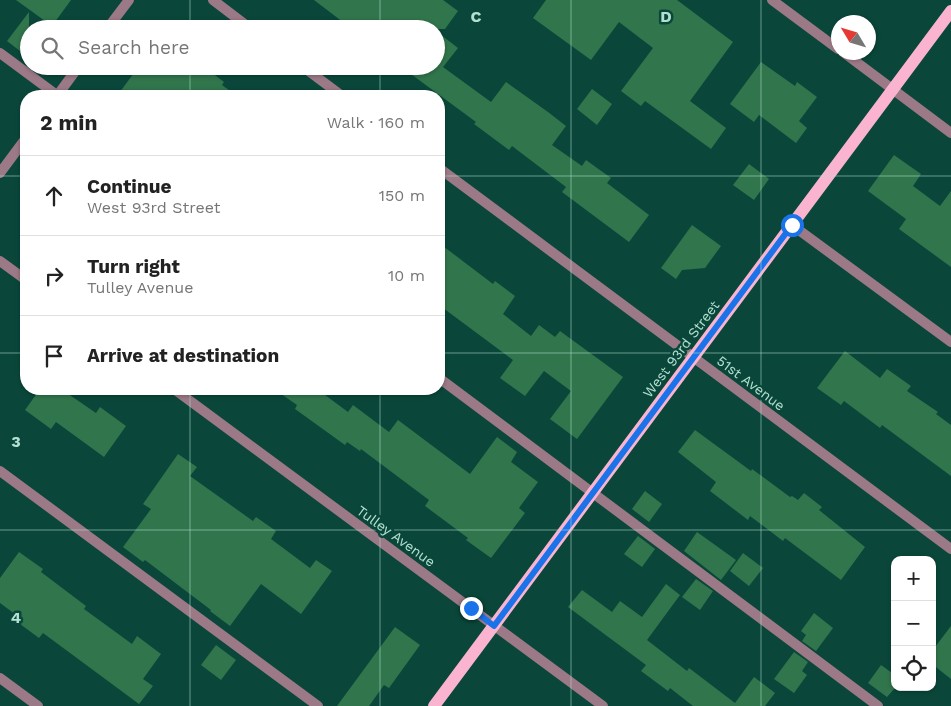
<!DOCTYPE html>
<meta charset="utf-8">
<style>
body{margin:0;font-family:"Work Sans",sans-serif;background:#f2f2f2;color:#222}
.controls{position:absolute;right:15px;bottom:15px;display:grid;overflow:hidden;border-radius:10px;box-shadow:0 1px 4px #0004}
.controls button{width:45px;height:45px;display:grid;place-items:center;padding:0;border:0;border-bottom:1px solid #e0e0e0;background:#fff;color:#222;font:25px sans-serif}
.compass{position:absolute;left:831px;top:15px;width:45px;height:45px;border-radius:50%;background:#fff;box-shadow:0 1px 4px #0004;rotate:308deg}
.stop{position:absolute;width:15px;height:15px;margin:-11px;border:4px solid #1a73e8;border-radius:50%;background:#fff}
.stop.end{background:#1a73e8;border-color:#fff;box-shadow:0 1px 5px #0008}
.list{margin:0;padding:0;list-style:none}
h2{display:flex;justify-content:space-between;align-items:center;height:65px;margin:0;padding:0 20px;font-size:21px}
h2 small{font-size:16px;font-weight:400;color:#767676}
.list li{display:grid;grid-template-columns:32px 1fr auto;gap:15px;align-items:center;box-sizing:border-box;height:80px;padding:0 20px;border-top:1px solid #e0e0e0}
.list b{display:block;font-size:19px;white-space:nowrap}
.list p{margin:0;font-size:16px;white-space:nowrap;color:#767676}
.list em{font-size:16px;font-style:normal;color:#767676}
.icon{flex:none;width:28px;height:28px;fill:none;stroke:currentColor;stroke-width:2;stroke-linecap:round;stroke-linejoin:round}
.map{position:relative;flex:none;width:951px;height:706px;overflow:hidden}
.search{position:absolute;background:#fff;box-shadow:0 1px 4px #0004;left:20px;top:20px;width:425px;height:55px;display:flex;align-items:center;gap:12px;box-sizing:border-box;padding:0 18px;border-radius:28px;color:#767676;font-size:19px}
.panel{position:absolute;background:#fff;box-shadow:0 1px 4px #0004;left:20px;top:90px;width:425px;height:305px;border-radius:20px}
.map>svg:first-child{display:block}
</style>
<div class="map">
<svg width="951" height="706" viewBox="0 0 951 706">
<rect width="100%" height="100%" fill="#0a473a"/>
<path fill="#31754c" d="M16,0h55l-19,26z
M314,0h129l15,11 -13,18h-93z
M546,0h131l56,42 -43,59 36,27 -15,21 -66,-48 -4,5 -20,-15 32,-43 -34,-26 -28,38 -58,-42z
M29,12v46l-22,-17z
M436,31l22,17 -15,19 48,35 15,-20 42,30 18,14 -14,19 30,21 4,-6 25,18 -4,5 42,32 -20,27 -67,-50 4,-5 -54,-41 -3,4 -35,-26 2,-2 -76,-56h36z
M761,62l34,24 2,-4 20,15 -18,24 8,7 -11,15 -37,-28 -5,7 -24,-18z
M139,66h64l21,16 -2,3 15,11h-120z
M592,89l20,15 -15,21 -20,-16z
M894,155l27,19 -8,12 27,20 11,-15v76l-52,-38 7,-10 -38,-28z
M749,164l20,15 -15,21 -21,-15z
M692,225l29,21 -16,22 -23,2 -6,9 -15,-11z
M439,243l54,41 2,-3 20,15 -12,18 28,22 8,-11 16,12 5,-6 63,46 -46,62 -27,-20 21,-28 -27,-20 -19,25 -25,-18 13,-18 -74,-55z
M845,351l35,27 7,-9 24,17 -4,5 31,21 -2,2 15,11v51l-69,-51 -2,3 -36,-27 -3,4 -24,-17z
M40,389h21l35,24 4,-6 26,19 -22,31 -48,-35 -5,7 -26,-19z
M274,389h43l31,23 5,-7 36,27 9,-12 72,54 27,-37 20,15 -6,10 27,20 -19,26 6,5 -34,45 -25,-18 2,-2 -43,-32 4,-6 -68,-51 -1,2 -13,-9 -2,3 -50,-36 2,-4z
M695,430l56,41 1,-2 38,28 2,-1 6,4 6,-7 18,14 -3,3 46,37 -24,33 -56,-42 -2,3 -33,-25 -2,4 -38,-29 6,-9 -38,-30z
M178,454l19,13 -7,9 63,45 3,-4 20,14 -5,8 39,29 6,-8 16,11 -31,43 -40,-30 -31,42 -20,-15 1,-1 -66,-50 -2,2 -20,-15 28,-38 -8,-5z
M645,491l17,13 -13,18 -17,-13z
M697,532l39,28 -15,20 -37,-29z
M638,536l17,13 -13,18 -18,-13z
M19,552l24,17 -2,3 45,34 -2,3 48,35 5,-8 24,18 -18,25 10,7 -14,18 -96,-71 -4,5 -19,-14 3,-4 -23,-17v-25z
M743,553l20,15 -14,18 -19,-15z
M696,579l17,12 -13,19 -18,-13z
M666,584l14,11 -33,45 40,31 2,-3 46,35 19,-26 21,16 -10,13h-72l-23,-18 -2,3 -27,-20 5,-6 -78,-58 14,-17 30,22 8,-11 22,16z
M814,613l19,15 -17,23 -14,-10 4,-6 -5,-4z
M951,626v53l-19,-15v-13z
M395,627l25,18 -31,43 -5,-3 -15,21h-32z
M216,645l20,15 -15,20 -20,-15z
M794,652l14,10 -6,9 5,4 -13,18 -20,-14z
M881,665l14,10v13l-8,9 -19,-14z"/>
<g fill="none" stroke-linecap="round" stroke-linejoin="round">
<path stroke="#9c7986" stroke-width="10" d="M0,53l58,43
M792,225l159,117
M439,378l439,328
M0,471l318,235"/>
<path stroke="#9c7986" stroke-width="10" d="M213,0l38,29
M772,0l66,49
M107,29l22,-29
M843,52l108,81
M302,66l40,30
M57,96l22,-30
M439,168l512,381
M0,173l26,-35
M0,261l26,19
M174,389l429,317
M0,678l38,28"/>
<path stroke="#fbb4d0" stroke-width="12" d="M434,706l517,-695"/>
</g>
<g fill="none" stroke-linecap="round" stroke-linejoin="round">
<path stroke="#1a73e8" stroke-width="6" d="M471,608l23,18 298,-401"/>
</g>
<path fill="none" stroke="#b2e1d2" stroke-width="1" stroke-opacity="0.55" d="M190,0v29M380,0v29M571,0v706M761,0v706M190,66v30M380,66v30M0,176h26M439,176h512M0,353h26M439,353h512M190,389v317M380,389v317M0,530h951"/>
<g text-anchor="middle" stroke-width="5" stroke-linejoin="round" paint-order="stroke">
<g font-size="14" fill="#b2e1d2" stroke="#0a473a">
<text transform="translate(681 349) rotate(-53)" y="5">West 93rd Street</text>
<text transform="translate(751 383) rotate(37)" y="5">51st Avenue</text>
<text transform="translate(396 536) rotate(36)" y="5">Tulley Avenue</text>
</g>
</g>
<g font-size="16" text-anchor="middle" font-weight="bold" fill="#b2e1d2" stroke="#0a473a" stroke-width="5" stroke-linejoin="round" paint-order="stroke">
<text x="476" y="22">C</text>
<text x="666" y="22">D</text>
<text x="16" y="447">3</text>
<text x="16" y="623">4</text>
</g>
</svg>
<div class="controls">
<button>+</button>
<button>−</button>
<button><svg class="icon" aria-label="locate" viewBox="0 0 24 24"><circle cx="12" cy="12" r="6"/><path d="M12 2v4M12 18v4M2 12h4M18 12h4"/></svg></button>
</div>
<svg class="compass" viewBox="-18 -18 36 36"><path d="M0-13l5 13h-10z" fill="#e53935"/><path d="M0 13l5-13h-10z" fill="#767676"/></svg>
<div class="stop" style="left:792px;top:225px"></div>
<div class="stop end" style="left:471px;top:608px"></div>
<div class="search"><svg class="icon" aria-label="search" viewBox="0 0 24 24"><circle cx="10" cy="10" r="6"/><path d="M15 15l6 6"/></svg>Search here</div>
<section class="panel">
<h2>2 min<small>Walk · 160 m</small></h2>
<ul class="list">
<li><svg class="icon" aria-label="ahead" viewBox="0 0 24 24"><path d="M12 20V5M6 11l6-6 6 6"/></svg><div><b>Continue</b><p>West 93rd Street</p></div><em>150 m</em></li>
<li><svg class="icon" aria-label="right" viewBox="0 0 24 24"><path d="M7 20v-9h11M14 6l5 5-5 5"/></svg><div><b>Turn right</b><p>Tulley Avenue</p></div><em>10 m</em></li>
<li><svg class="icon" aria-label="arrive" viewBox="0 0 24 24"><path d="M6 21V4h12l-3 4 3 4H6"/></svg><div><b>Arrive at destination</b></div></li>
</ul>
</section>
</div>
